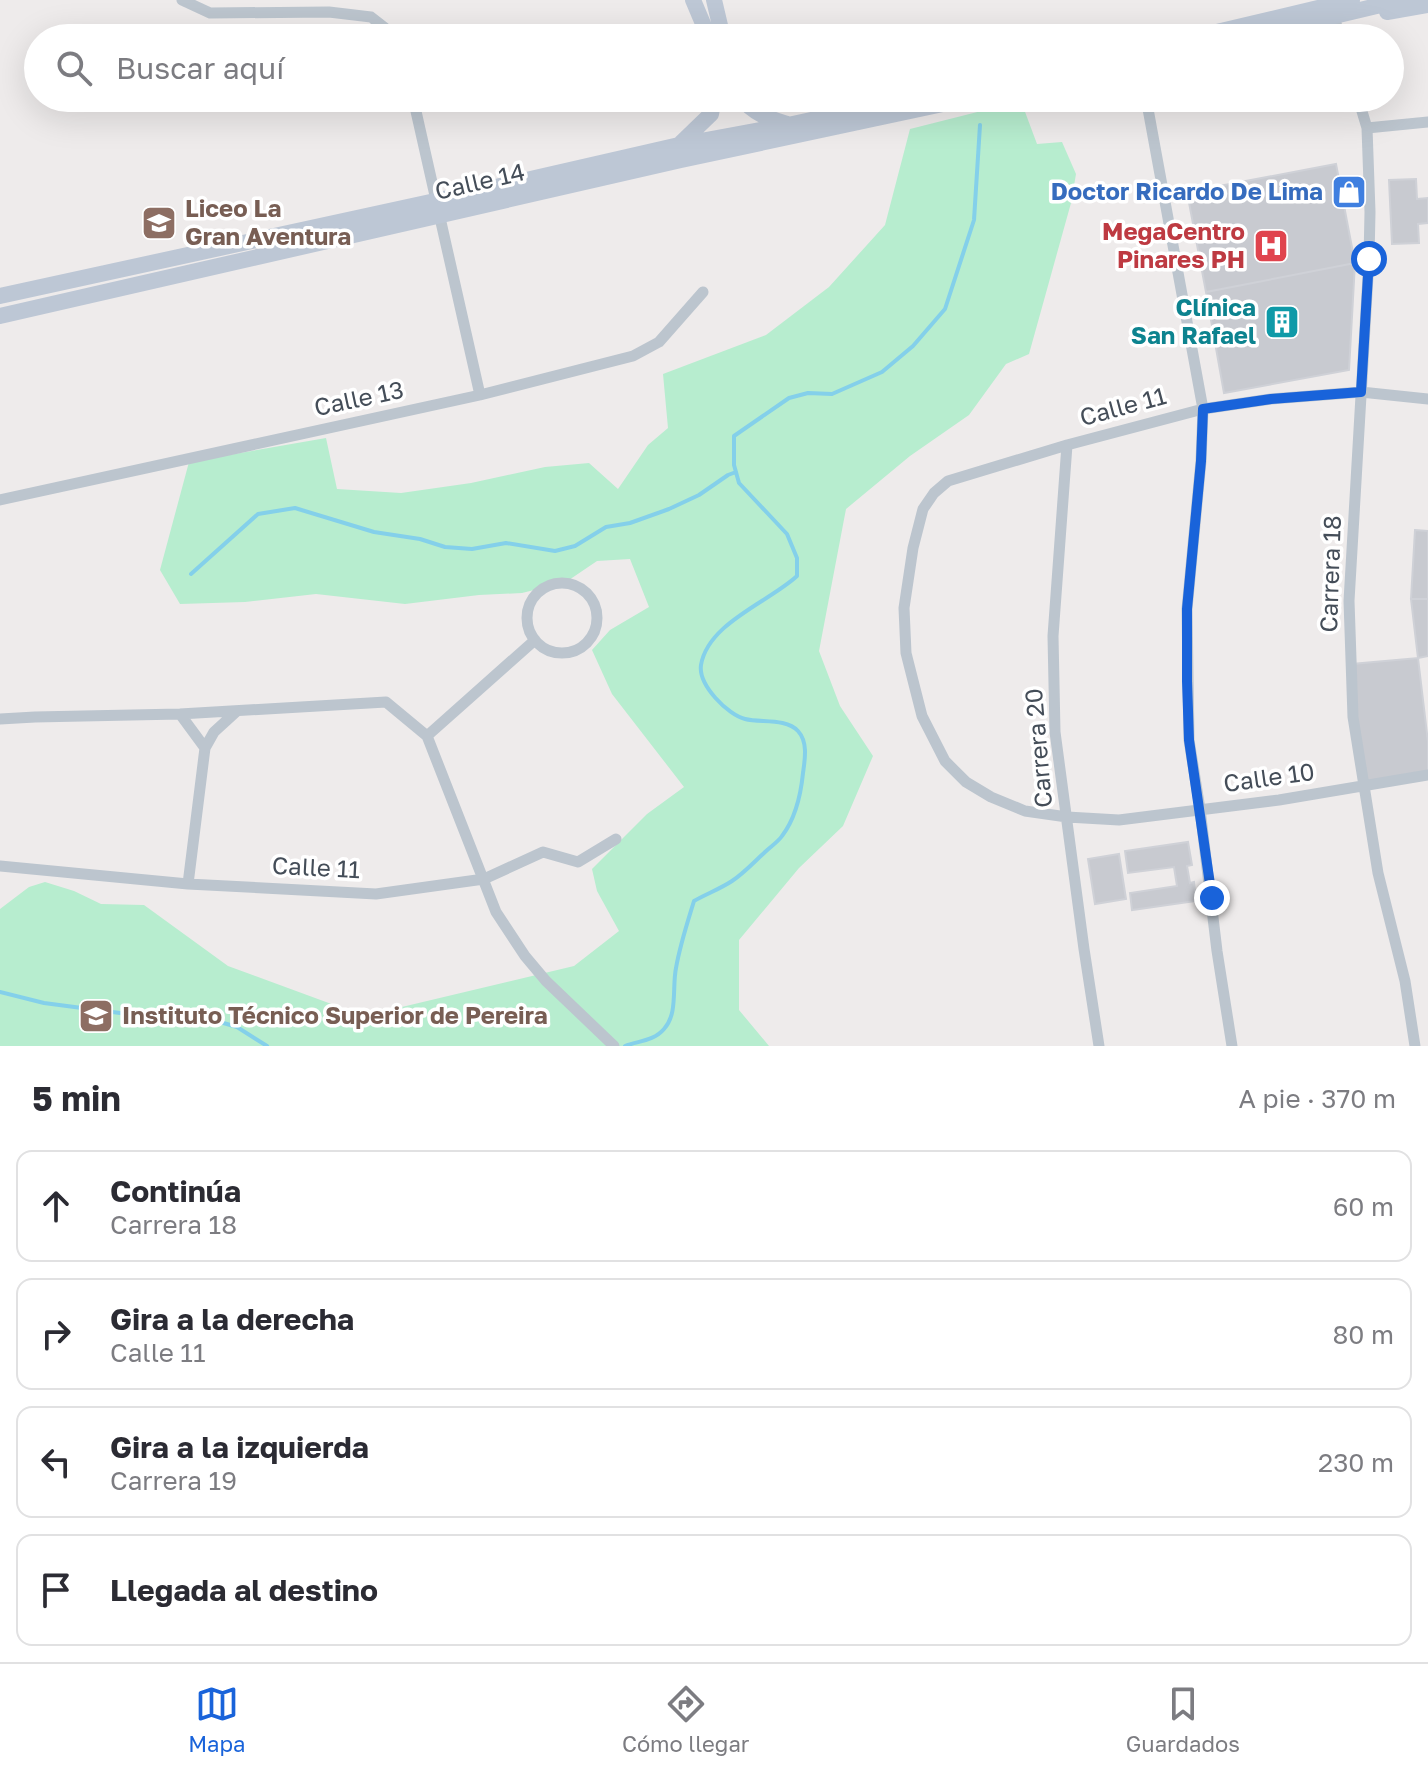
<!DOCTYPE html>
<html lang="es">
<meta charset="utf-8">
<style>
body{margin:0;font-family:"Golos Text",sans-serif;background:#f7f7f7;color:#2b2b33}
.stop{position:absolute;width:24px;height:24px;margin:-18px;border:6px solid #1963da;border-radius:50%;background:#fff}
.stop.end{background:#1963da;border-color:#fff;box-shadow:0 2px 8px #0008}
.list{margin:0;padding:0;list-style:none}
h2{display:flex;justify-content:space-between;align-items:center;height:104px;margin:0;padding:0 32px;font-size:34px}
h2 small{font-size:26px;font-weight:400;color:#7c7c81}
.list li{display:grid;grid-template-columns:52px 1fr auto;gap:24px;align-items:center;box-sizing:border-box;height:112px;margin:0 16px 16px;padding:0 16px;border:2px solid #e1e1e2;border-radius:16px}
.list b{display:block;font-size:30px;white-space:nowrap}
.list p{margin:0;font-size:26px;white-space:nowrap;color:#7c7c81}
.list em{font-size:26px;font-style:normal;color:#7c7c81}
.icon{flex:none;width:44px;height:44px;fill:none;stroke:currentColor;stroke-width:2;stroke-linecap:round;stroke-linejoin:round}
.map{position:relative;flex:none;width:1428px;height:1046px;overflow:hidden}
.search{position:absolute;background:#fff;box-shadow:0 8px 32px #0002;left:24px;right:24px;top:24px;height:88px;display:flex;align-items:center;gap:20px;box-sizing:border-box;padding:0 28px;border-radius:44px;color:#7c7c81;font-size:30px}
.sheet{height:616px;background:#fff}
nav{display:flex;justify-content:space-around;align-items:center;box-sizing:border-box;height:112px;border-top:2px solid #e1e1e2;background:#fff;font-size:22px;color:#7c7c81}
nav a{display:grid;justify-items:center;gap:4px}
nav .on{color:#1963da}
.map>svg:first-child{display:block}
</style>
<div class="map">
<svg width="1428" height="1046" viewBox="0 0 1428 1046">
<rect width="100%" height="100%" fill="#eeebeb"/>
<path fill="#b7edcf" d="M1021,101l16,43 25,-2 14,32 -5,29 -42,151 -23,10 -37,51 -59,41 -64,53 -27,142 21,55 33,50 -30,70 -44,42 -60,72v70l30,36h-769v-137l29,-22 16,-5 29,9 27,13 43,1 84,61 136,50 210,-50 45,-35 -22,-40 -5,-22 55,-55 37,-27 -72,-93 -20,-44 18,-20 39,-23 -19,-48 -33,2 -31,21 -44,11 -43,2 -74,9 -89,-10 -71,8 -65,2 -20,-34 29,-108 137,-24 11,51 64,4 70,-10 74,-16 44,-4 29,26 30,-44 20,-17 -5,-54 103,-39 63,-48 56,-62 25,-96z"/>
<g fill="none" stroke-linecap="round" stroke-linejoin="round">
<path stroke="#84d0ea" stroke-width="4" d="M191,574l67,-60 37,-6 79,24 46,7 25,8 27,2 34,-6 49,8 20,-5 31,-19 24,-4 39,-14 30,-14 29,-20 8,-3
M0,992l44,11 76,10h52l38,6 27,8 30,19
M625,1046c13,-5 29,-5 39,-17 14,-15 8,-42 12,-61 4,-23 11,-44 18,-67 12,-7 26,-12 38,-20 12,-8 22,-19 32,-28 6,-6 14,-11 18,-17 13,-17 19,-43 21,-63 2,-14 5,-31 -5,-42 -12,-13 -37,-8 -53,-12 -17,-4 -47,-34 -44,-54 7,-42 68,-63 96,-89v-18l-10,-24 -48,-51 -5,-18v-29l55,-38 19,-5 24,1 50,-22 31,-26 32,-37 29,-89 6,-95"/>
</g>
<path fill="#c8cad0" stroke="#cfd1d7" stroke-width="2" d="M1336,164l19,99 -149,29 -19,-100z
M1416,179l1,20 11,-1v25l-10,1 1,19 -27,1 -3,-64z
M1355,263l-6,107 -125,23 -18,-101z
M1415,530l13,1v68h-17z
M1411,599h17v57l-10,2z
M1418,658l10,84v33l-65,12 -11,-123z
M1188,842l4,23 -5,1 3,17 4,-1 2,19 -64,9 -2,-17 47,-7 -3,-19 -46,6 -3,-22z
M1119,854l7,45 -31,5 -7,-45z"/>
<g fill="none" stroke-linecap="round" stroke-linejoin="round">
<path stroke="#bcc5ce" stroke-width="11" d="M182,0l28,13 119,-1 42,5 27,21
M1334,16l6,22
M413,98l67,297
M1146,98l57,311 -2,52 -14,148 2,131 11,69 17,142 15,95
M1358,98l9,30 3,84 -1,47 -20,342 4,116 25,156 27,108 10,65
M1367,128l61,-6
M1428,399l-67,-7 -90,7 -68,10 -136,36 -119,36 -14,12 -11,16 -10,39 -9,60 2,45 16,63 23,45 21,21 25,15 34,14 42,6 52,3 160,-20 149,-25
M1067,445l-14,191 2,96 29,217 15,97
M0,500l480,-105 153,-39 26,-14 44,-50
M527 618a35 35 0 1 1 70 0a35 35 0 1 1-70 0Z
M180,714l25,34
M0,719l35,-2 145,-3 206,-12 41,34 69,176 29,44 21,25 68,65
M427,736l108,-96
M0,866l188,18 188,10 108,-15 59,-27 35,10 38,-23
M188,884l17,-136 9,-16 23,-21"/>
<path stroke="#bdc7d5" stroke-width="16" d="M693,0l16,38
M714,0l9,38
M1387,12l41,-7
M1191,38l161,-38
M1242,38l160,-38
M741,98c13,16 27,20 46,26
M681,143l30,-29 3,-16
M0,296l435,-95 244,-56 109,-20 124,-27
M0,316l681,-156 290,-62"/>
</g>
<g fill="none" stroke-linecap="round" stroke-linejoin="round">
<path stroke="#1963da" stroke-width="10" d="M1212,898l-23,-158 -2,-59v-72l14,-148 2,-52 68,-10 90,-7 8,-133"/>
</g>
<defs>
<g id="shop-square" transform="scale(1.8)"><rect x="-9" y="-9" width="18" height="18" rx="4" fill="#3f7fe0" stroke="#fff"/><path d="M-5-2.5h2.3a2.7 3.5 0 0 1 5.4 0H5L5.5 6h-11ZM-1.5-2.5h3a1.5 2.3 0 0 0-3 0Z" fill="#fff"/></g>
<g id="school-square" transform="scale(1.8)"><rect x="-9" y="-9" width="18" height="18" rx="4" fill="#8d6e63" stroke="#fff"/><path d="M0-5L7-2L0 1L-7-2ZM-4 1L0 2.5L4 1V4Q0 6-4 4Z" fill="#fff"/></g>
<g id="hospital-square" transform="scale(1.8)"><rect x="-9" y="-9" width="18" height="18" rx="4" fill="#e0444e" stroke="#fff"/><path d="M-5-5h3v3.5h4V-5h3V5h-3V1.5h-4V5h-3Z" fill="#fff"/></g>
<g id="building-square" transform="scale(1.8)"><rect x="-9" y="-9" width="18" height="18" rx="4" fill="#0f9aa8" stroke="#fff"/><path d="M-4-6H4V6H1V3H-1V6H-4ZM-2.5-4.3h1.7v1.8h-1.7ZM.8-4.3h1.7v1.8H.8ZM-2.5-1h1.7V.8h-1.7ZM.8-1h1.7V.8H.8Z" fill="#fff"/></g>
</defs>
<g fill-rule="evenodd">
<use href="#shop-square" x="1349" y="192"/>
<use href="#school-square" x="159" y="223"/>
<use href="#hospital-square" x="1271" y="246"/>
<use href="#building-square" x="1282" y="322"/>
<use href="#school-square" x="96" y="1016"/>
</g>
<g text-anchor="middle" stroke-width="7" stroke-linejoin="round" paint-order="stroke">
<g font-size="24" fill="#444d58" stroke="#fff">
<text transform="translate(480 182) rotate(-13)" y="8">Calle 14</text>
<text transform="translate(359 399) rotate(-12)" y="8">Calle 13</text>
<text transform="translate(1123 407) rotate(-15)" y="8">Calle 11</text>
<text transform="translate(1331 574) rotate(-88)" y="8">Carrera 18</text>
<text transform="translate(1039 748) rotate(-95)" y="8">Carrera 20</text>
<text transform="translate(1269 778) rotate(-8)" y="8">Calle 10</text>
<text transform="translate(316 868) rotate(3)" y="8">Calle 11</text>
</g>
<g font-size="24" font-weight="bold" fill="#366cbe" stroke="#fff" text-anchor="end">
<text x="1323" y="200">Doctor Ricardo De Lima</text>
</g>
<g font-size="24" font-weight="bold" fill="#785e54" stroke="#fff" text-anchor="start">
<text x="185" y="217">Liceo La<tspan x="185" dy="28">Gran Aventura</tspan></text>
<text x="122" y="1024">Instituto Técnico Superior de Pereira</text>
</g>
<g font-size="24" font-weight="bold" fill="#be3a42" stroke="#fff" text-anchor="end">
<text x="1245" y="240">MegaCentro<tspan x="1245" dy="28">Pinares PH</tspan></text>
</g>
<g font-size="24" font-weight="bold" fill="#0d838f" stroke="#fff" text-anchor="end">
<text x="1256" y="316">Clínica<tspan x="1256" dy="28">San Rafael</tspan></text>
</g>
</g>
</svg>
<div class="stop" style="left:1369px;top:259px"></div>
<div class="stop end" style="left:1212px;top:898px"></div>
<div class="search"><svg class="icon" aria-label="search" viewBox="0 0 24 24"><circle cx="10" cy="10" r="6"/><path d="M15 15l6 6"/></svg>Buscar aquí</div>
</div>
<section class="sheet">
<h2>5 min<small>A pie · 370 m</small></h2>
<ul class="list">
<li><svg class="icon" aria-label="ahead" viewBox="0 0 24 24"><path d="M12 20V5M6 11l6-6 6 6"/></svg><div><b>Continúa</b><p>Carrera 18</p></div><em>60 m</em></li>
<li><svg class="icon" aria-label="right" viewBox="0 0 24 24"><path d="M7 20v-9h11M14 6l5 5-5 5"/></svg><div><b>Gira a la derecha</b><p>Calle 11</p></div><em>80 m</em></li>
<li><svg class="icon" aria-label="left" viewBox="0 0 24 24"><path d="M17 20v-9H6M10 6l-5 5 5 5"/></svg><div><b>Gira a la izquierda</b><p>Carrera 19</p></div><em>230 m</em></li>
<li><svg class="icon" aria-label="arrive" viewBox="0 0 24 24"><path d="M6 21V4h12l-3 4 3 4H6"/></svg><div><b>Llegada al destino</b></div></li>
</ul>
</section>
<nav>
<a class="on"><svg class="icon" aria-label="map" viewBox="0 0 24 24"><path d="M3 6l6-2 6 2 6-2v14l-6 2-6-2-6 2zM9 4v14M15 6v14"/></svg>Mapa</a>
<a><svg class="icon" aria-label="directions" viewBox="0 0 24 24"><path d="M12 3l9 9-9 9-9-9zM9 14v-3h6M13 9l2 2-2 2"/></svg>Cómo llegar</a>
<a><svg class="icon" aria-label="saved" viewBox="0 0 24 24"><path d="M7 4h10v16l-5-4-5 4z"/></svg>Guardados</a>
</nav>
